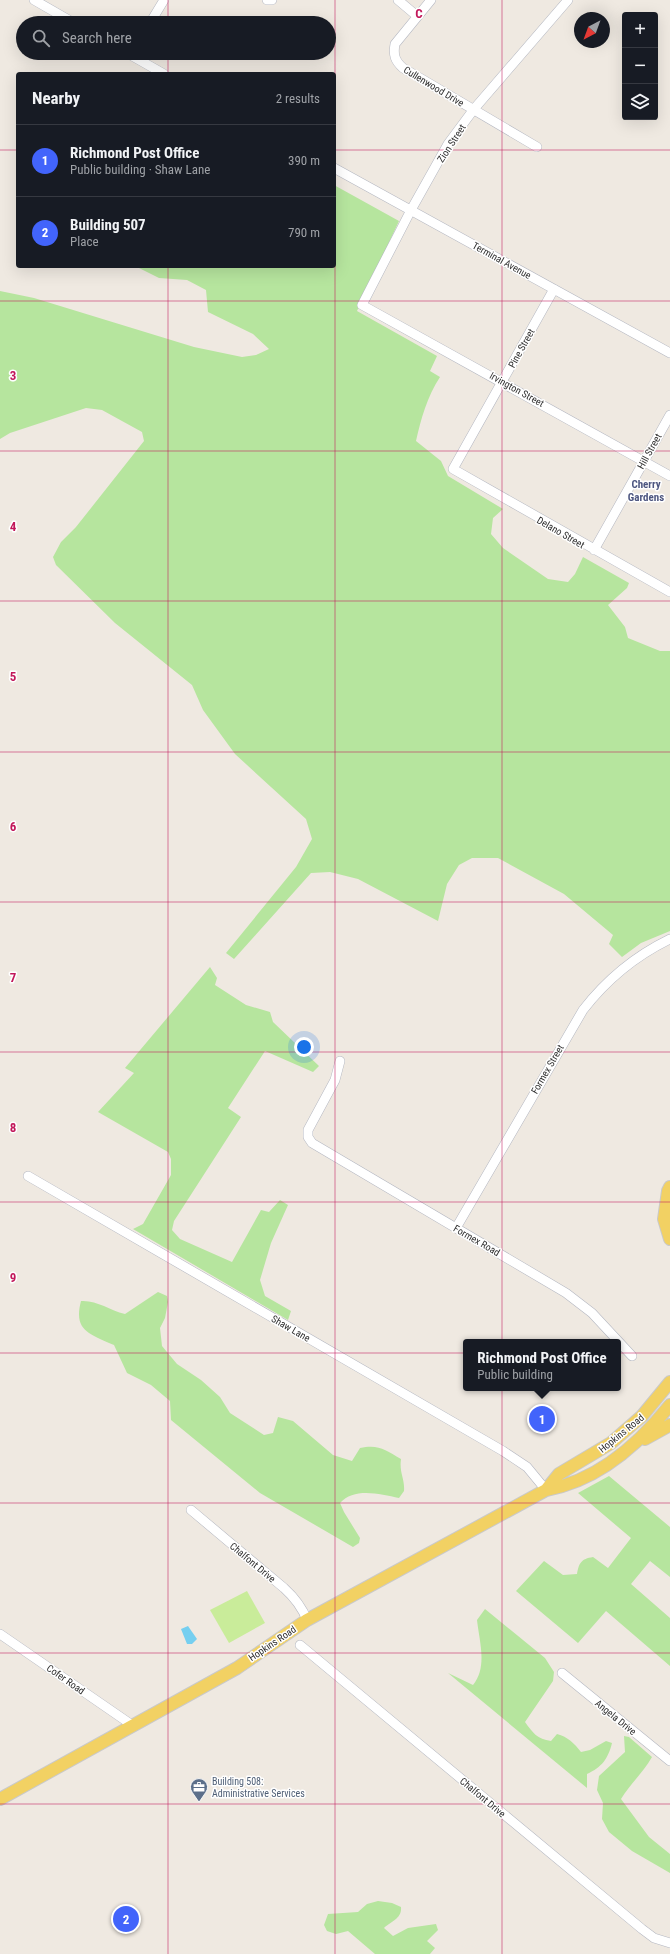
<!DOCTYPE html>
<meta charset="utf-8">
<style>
body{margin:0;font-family:"Roboto Condensed",sans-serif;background:#20242c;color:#f1f3f6}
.controls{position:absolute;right:12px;top:12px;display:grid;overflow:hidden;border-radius:4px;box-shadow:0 4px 16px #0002}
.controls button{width:36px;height:36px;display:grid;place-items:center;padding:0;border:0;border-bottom:1px solid #363941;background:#171b24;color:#f1f3f6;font:20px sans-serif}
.compass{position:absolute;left:574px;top:12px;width:36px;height:36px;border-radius:50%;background:#171b24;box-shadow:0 4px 16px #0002;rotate:221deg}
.you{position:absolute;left:304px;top:1047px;width:14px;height:14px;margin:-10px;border:3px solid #fff;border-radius:50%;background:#1a73e8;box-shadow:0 0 0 6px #1a73e833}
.badge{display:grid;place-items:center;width:26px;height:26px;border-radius:50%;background:#4264fb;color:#fff;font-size:13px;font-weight:700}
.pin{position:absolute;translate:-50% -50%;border:2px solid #fff;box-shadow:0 1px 4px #0006}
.popup{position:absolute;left:463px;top:1339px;width:158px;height:52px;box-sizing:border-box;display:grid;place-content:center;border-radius:4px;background:#171b24;filter:drop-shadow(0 1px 3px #0005);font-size:13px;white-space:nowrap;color:#9ea1a6}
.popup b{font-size:15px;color:#f1f3f6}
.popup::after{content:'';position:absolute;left:50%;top:100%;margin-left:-8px;border:8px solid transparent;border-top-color:#171b24}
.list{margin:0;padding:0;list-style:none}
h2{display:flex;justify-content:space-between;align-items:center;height:52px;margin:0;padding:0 16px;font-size:17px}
h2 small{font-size:13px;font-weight:400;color:#9ea1a6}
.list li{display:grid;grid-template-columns:26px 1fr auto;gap:12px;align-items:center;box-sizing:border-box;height:72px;padding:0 16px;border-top:1px solid #363941}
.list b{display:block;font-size:15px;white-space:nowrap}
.list p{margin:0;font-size:13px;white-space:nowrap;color:#9ea1a6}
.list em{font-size:13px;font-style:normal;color:#9ea1a6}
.icon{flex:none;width:22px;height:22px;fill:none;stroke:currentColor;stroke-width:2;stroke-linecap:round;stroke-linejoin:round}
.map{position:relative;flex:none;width:670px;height:1954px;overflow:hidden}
.search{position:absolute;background:#171b24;box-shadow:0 4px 16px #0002;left:16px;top:16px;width:320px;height:44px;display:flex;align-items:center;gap:10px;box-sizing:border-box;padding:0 14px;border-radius:22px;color:#9ea1a6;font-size:15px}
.panel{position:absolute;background:#171b24;box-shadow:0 4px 16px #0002;left:16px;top:72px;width:320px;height:196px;border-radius:4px}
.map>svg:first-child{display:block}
</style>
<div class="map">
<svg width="670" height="1954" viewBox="0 0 670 1954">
<rect width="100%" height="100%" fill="#efe9e1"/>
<path fill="#b6e59e" d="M334,185l65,36 -42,90 80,45 -7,15 10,6c-13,20 -19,42 -24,64l25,20 7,15 55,33 -10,9 -2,16 12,14 45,31 20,3 7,-8 8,-17 46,26 -2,5 -19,17 17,22 3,11 32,13h10v280l-29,12 -19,14 -13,-13 4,-9 -49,-41 -66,-36h-26l-13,7 -12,19 -9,37 -80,-42 -28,-7 -19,1 -77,86 -8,-6 70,-86 16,-28 -6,-20 -71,-65 -32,-44 -11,-25 -77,-62 -59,-58 -3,-8 8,-15 15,-15 68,-86 -2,-9 -40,-22 -16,-2 -76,25 -10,6v-148l34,7 160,49 48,10 14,-2 13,-6 -16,-15 -45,-22 -2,-22 -19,-10 -28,-2 -24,-12h199z
M210,967l7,11 -2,7 31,20 24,7 3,10 46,44 -6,6 -48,-21 -37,57 13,9 -67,104 -2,9 8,9 52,23 29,-52 8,2 11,-12 8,5 -17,38 -11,37 5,16 26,15 -3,9 -155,-91 10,-5 28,-49v-16l-3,-7 -70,-40 36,-39 -9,-5z
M158,1292l9,4 1,6 -3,16 -5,10 2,18 15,18 24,16 19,17 10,16 34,22 9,-2 5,-16 15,4 40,34 19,6 8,-13c19,-4 25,2 41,11 -2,14 4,20 3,32l-5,7c-19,-4 -45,-11 -59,5l4,9 16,26 -1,5 -6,4 -93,-54 -89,-73 -1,-19 -19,-16 -24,-12 -13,-28c-24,-11 -41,-14 -33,-44 16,-1 28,9 44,13z
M609,1476l61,51v50l-20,-16 -19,23 39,34v48l-64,-55 -28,32 -62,-52 28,-30 19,14 14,-1c2,-11 4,-15 16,-17l15,11 23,-30 -53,-45z
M485,1609l60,49 9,14 -1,9 -28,41c8,11 12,17 26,19l6,-7c11,3 17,9 24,18l9,-2 16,-9 6,2c-4,16 -10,24 -25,31v14l-139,-115 25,12c15,-18 6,-45 4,-65z
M624,1736l5,1 23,20c-9,16 -22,27 -31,42l28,38 21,17v19l-38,-22 -23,-19 -7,-13 1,-16 -6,-13 2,-14 26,-24z
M378,1901l14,2 9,4c1,12 -10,14 -17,21l9,8 15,-8 28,-4 2,6 -11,11 8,7 -5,6h-55l-27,-23 -12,3 -9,-3 -3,-6 4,-11 30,-2 9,-8z"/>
<path fill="#c9ec9a" d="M247,1591l18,32 -36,20 -19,-33z"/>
<path fill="#75cff0" d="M188,1626l9,13 -5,5h-5l-6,-15z"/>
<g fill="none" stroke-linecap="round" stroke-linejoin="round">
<g stroke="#b4b7c1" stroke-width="10">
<path id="minor" d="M34,0l40,23
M267,0h5
M398,0l19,16
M431,0l-36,44c-2,11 0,17 8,24l134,79
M568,0l-94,109 -26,35 -37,66 -49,95 308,171
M150,23l14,-23
M127,53l37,21
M334,168l336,185
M554,289l-101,180 217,123
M594,550l76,-135
M340,1061l-5,19 -27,50v7l4,6 254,150 26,20 40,43
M28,1176l475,275 24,16 19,23
M456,1228l127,-218c24,-31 52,-54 87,-71
M191,1510l93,78c10,9 18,19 23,32
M0,1634l132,91
M300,1645l342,284 12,9 16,5
M562,1673l108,88"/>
</g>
<g stroke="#c9c9c9" stroke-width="14">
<path id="major" d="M670,1187l-2,4 -4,28 6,20
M645,1439l25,-14
M546,1490l13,-16 52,-31 31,-27 28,-34
M0,1799l237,-131 70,-48 239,-130c51,-9 93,-46 124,-85"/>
</g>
<use href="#minor" stroke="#fff" stroke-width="9"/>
<use href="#major" stroke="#f2d163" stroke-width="12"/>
</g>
<path fill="none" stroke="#c2185b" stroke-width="1" stroke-opacity="0.55" d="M168,0v23M335,0v1954M502,0v1954M168,53v21M0,150h18M334,150h336M168,266v1688M0,301h670M0,451h670M0,601h670M0,752h670M0,902h670M0,1052h670M0,1202h670M0,1353h670M0,1503h670M0,1653h670M0,1804h670"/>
<defs>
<g id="office-pin" transform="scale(0.9)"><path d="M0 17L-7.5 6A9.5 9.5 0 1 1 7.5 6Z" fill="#5c6f8a" stroke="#fff"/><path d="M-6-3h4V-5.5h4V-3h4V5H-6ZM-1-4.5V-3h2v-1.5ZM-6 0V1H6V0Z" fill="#fff"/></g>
</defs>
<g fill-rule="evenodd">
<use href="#office-pin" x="199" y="1787"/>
</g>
<g text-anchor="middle" stroke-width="3" stroke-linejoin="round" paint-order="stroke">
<g font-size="10" fill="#2e2e2e" stroke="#fff">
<text transform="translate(434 86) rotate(31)" y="4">Cullenwood Drive</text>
<text transform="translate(451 143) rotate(-57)" y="4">Zion Street</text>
<text transform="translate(502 260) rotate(29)" y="4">Terminal Avenue</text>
<text transform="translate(521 348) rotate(-61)" y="4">Pine Street</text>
<text transform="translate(517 389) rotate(29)" y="4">Irvington Street</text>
<text transform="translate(649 451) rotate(-61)" y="4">Hill Street</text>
<text transform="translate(561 532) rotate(30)" y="4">Delano Street</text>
<text transform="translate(547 1069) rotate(-60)" y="4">Formex Street</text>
<text transform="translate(477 1240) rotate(30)" y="4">Formex Road</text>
<text transform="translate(291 1328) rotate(30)" y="4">Shaw Lane</text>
<text transform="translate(621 1433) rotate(-39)" y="4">Hopkins Road</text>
<text transform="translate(253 1562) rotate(40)" y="4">Chalfont Drive</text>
<text transform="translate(272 1643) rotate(-34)" y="4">Hopkins Road</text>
<text transform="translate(66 1679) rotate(35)" y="4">Cofer Road</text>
<text transform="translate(616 1717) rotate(39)" y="4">Angela Drive</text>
<text transform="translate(483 1797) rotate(40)" y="4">Chalfont Drive</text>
</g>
<g font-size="10" fill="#4e5e75" stroke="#fff" text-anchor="start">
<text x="212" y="1785">Building 508:<tspan x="212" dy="12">Administrative Services</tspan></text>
</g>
<g font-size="11" font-weight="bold" fill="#4d5680" stroke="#fff">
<text x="646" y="488">Cherry<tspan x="646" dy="13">Gardens</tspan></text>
</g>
</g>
<g font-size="13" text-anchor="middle" font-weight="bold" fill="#c2185b" stroke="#fff" stroke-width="3" stroke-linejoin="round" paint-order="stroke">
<text x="419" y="18">C</text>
<text x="13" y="380">3</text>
<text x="13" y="531">4</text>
<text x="13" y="681">5</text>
<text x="13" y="831">6</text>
<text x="13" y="982">7</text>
<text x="13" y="1132">8</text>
<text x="13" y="1282">9</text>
</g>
</svg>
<div class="controls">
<button>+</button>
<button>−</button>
<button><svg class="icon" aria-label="layers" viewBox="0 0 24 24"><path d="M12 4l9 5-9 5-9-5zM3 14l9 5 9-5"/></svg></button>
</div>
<svg class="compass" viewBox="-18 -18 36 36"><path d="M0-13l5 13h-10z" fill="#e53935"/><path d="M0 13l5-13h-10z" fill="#9ea1a6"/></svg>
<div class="you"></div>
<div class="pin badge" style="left:542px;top:1419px">1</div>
<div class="popup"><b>Richmond Post Office</b>Public building</div>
<div class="pin badge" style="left:126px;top:1919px">2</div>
<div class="search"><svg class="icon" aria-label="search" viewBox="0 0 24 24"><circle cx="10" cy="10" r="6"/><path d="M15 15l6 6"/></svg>Search here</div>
<section class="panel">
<h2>Nearby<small>2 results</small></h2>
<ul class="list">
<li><span class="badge">1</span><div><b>Richmond Post Office</b><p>Public building · Shaw Lane</p></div><em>390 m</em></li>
<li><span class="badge">2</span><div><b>Building 507</b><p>Place</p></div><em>790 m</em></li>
</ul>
</section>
</div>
